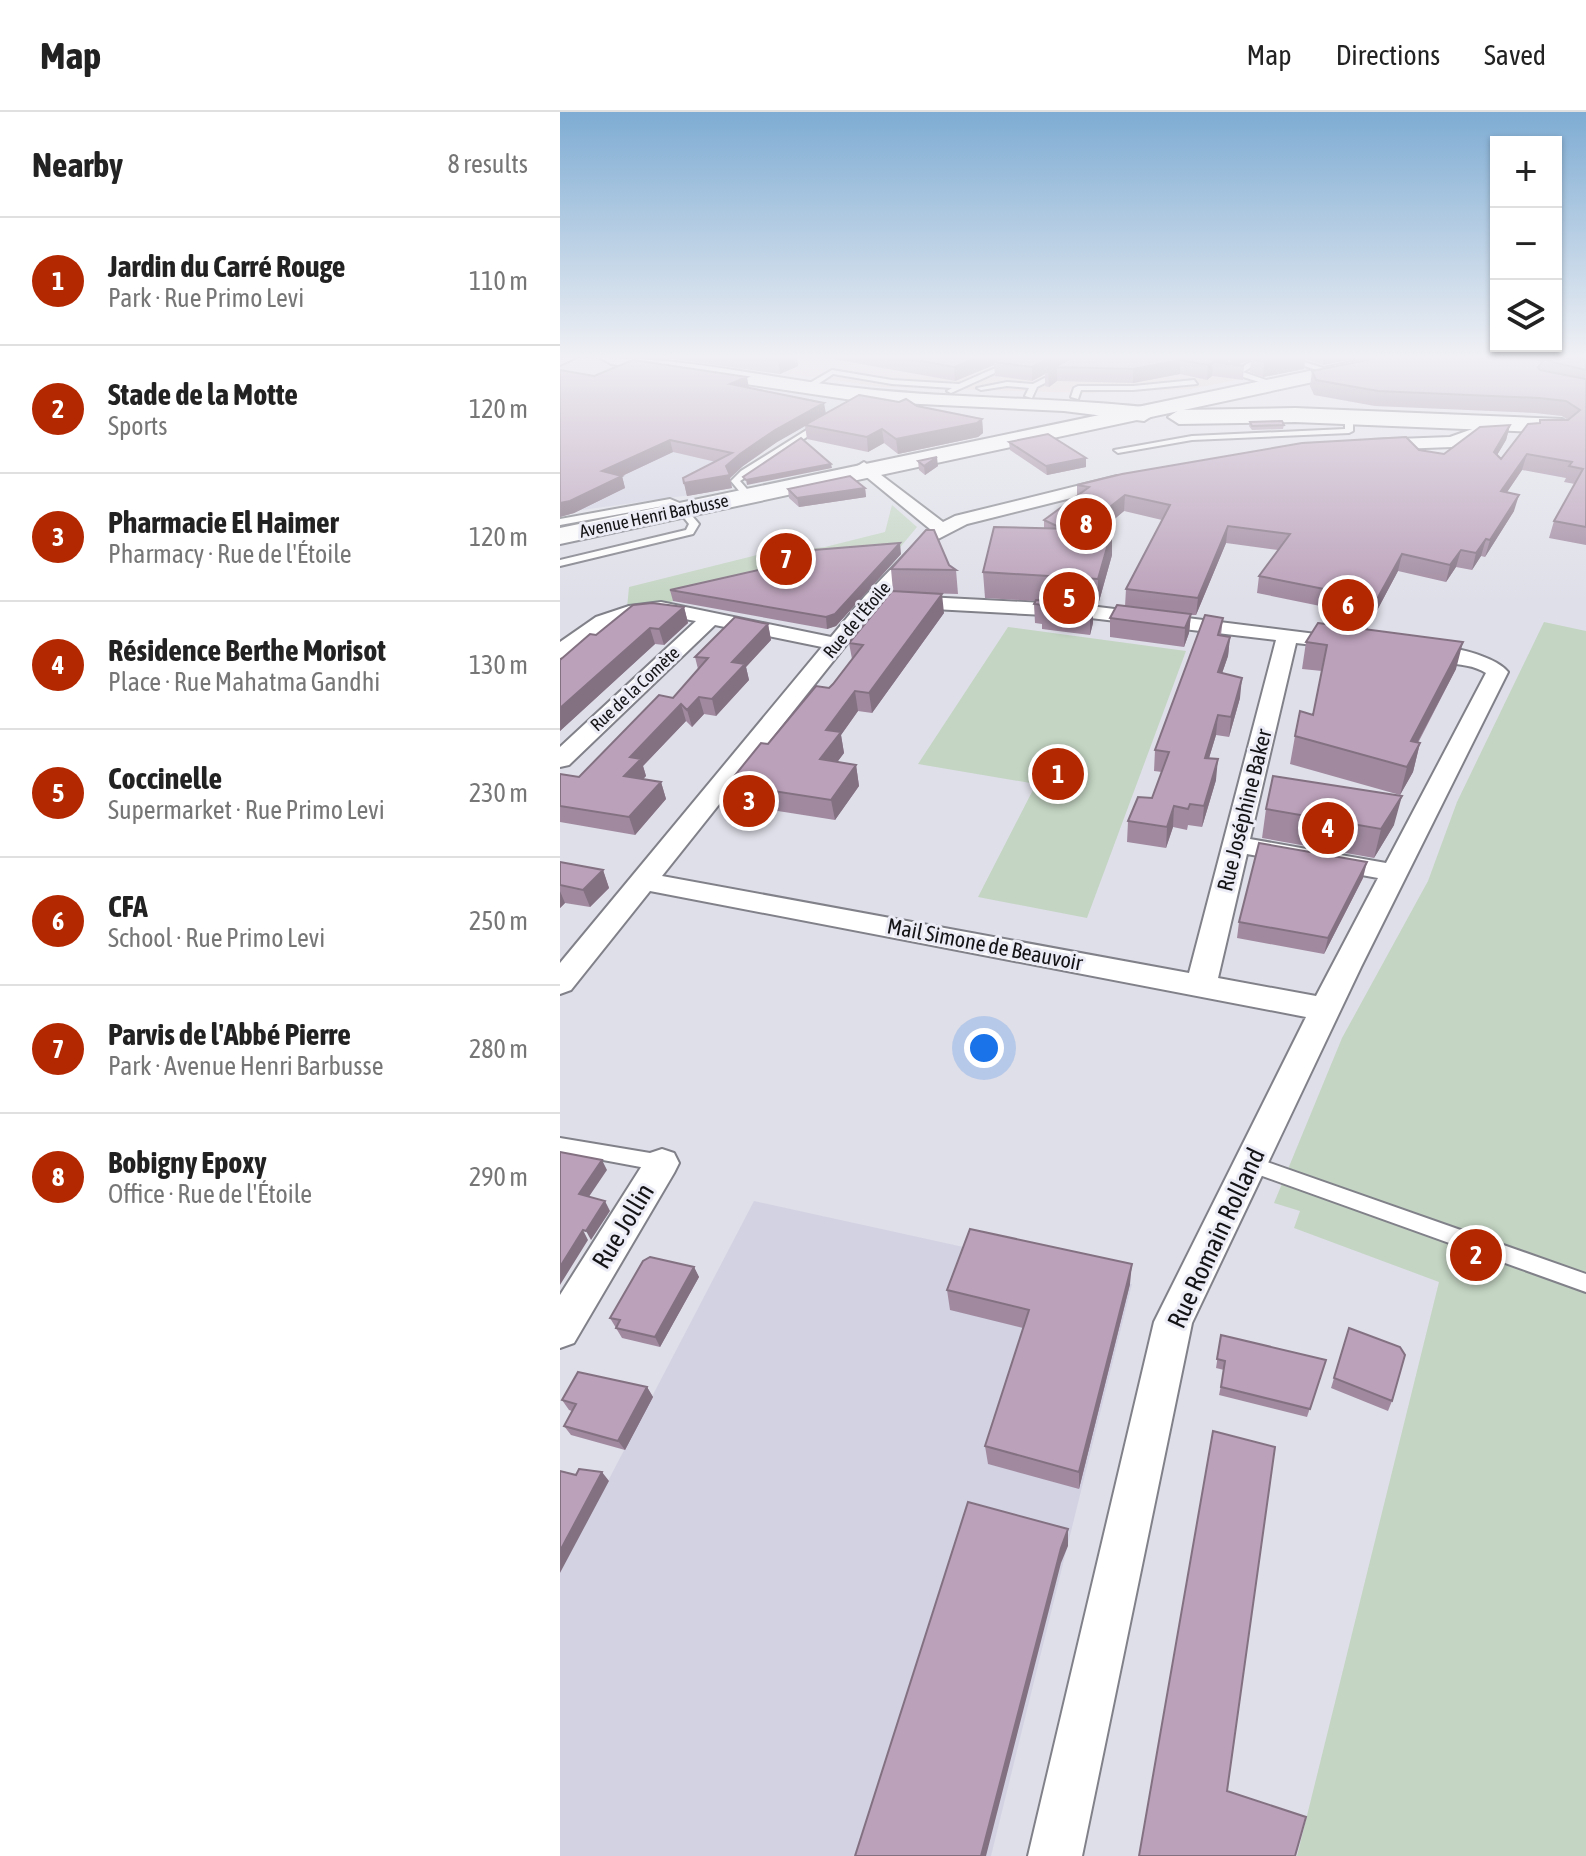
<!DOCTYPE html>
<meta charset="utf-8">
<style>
body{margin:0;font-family:"Asap Condensed",sans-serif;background:#f6f6f6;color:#222}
.controls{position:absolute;right:24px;top:24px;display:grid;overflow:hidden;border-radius:0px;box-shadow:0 2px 6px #0004}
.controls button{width:72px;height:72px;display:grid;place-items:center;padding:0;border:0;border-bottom:2px solid #e0e0e0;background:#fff;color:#222;font:40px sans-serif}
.you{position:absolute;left:424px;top:936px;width:28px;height:28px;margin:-20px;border:6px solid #fff;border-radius:50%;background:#1a73e8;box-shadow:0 0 0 12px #1a73e833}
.badge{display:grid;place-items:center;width:52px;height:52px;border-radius:50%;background:#b32701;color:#fff;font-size:26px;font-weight:700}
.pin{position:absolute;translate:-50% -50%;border:4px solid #fff;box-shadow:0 2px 8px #0006}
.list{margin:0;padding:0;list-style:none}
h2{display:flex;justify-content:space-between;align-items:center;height:104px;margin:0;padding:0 32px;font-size:34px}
h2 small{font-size:26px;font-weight:400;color:#767676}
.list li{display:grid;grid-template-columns:52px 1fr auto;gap:24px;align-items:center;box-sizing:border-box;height:128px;padding:0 32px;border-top:2px solid #e0e0e0}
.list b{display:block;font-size:30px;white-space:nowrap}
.list p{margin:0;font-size:26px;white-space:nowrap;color:#767676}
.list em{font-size:26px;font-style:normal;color:#767676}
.icon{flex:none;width:44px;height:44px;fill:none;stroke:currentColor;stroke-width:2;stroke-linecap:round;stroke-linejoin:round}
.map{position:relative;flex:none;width:1026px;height:1744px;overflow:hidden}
header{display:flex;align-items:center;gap:48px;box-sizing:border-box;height:112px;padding:0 40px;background:#fff;border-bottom:2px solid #e0e0e0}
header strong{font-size:38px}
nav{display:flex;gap:44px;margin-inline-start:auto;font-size:28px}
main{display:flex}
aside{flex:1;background:#fff}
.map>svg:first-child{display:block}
</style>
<header>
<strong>Map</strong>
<nav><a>Map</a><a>Directions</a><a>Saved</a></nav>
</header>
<main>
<aside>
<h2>Nearby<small>8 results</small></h2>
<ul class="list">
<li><span class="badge">1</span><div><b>Jardin du Carré Rouge</b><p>Park · Rue Primo Levi</p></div><em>110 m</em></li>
<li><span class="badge">2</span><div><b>Stade de la Motte</b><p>Sports</p></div><em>120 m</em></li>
<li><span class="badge">3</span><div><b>Pharmacie El Haimer</b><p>Pharmacy · Rue de l'Étoile</p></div><em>120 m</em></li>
<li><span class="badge">4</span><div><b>Résidence Berthe Morisot</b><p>Place · Rue Mahatma Gandhi</p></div><em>130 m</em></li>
<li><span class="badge">5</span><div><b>Coccinelle</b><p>Supermarket · Rue Primo Levi</p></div><em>230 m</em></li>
<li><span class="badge">6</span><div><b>CFA</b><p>School · Rue Primo Levi</p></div><em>250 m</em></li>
<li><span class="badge">7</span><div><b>Parvis de l'Abbé Pierre</b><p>Park · Avenue Henri Barbusse</p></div><em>280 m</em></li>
<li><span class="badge">8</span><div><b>Bobigny Epoxy</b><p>Office · Rue de l'Étoile</p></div><em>290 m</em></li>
</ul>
</aside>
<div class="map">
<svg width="1026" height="1744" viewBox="0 0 1026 1744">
<rect width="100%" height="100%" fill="#dfdfe9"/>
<path fill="#e9cfcf" d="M116,246h678l-164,31 -105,4 -203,-6z"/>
<path fill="#d2d2e3" d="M29,248l81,14 187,27 -164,84 19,7 -152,21v-147z
M194,1089l378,83 -141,572h-431v-283z"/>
<path fill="#c4d5c3" d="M332,393l25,22 -20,24 -232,52 -38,5 2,-21 132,-33 64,-7 60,-15z
M984,510l42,9v1225h-289l142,-574 -145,-54 6,-17 -26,-8 68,-165 86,-157 29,-79z
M448,515l178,24 -99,267 -109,-21 58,-113 -118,-20z"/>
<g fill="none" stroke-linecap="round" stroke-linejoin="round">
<g stroke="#81818a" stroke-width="4">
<path id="lane" d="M458,246h10l-77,35 -4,-2 5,-3 -60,-4 -59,-10 -18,12 -7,-2 24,-14 60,10 67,4z
M508,246h9l8,5 -48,24 -5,11 -7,-2 4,-8 -22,-2 -26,4 -4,-2 30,-6 26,2 41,-21 -7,-1z
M698,246h9l-24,14 29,10v4l-51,-16 4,-2 11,2z
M720,246h11l45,14 -7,2z
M965,246h14l47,10v4z
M634,268l3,4 -64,6h-52l-3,9 -7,-2 3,-9 4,-2h55z
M789,303l4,2v14l-4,2 -157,7 -74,13 -4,-3 78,-14 153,-7v-12z
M261,309l7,2 -88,58 13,15 -2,2h-6l-14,-17 10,-10z
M110,387l12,5 17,20 -6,10 -133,32v-6l126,-30 3,-6 -13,-16 -7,-3 -109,20v-6z
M0,1026l102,17 7,3 2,5 -2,5 -7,3 -102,-19z
M690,1044l336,118v18l-343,-123 -2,-5 2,-5z"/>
</g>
<g stroke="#81818a" stroke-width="4">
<path id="street" d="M0,246h15l-15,7z
M924,305l8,5 -1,10 -39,15 -81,3 -8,-5 8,-5 79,-3 28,-10 -2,-5z
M304,350l79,60 12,-6 162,-40 8,5 -2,4 -156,39 -31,16 -49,55 195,10 274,34 3,4 -10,6 -53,-6 -46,196 136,24 100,-190c-22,-15 -63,-5 -77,-20 15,-17 86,1 99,19l-147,295 -169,356 -110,533h-54l126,-534 152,-305 -656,-126 -79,99 -11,4v-31l262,-316 -107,-22 -146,140 -9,2v-20l136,-126c-63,-13 -79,-1 -129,35l-7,2v-16l36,-25 33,-11 32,-4 170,35 34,-41 65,-67 -72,-59 -2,-3zM317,494l205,11 194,23 -87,333 -527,-97zM687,742l131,24 -62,118 -98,-18z
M102,1037l12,4 5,10 -5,10 -100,170 -14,5v-53l90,-142z"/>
</g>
<g stroke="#81818a" stroke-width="4">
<path id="secondary" d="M41,246c85,-1 171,21 256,30 95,11 191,9 287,19l11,7 -11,7 -80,-10 -205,-10 -248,-37z
M735,296l267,11 11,7 -11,7 -267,-11 -116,2 -11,-7 11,-7z"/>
</g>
<g stroke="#81818a" stroke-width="4">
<path id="primary" d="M811,246h36l-10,6 -837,180v-16z"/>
</g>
<use href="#lane" fill="#fff" fill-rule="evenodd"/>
<use href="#street" fill="#fff" fill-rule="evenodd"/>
<use href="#secondary" fill="#fff" fill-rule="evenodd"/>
<use href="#primary" fill="#fff" fill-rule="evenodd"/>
</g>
<path fill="#a18aa0" d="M106,246h131l1,8 -18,8z
M268,246h239l-1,2 5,-2h286l-34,7 -18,-6 -1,10 -41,8 -13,-5 1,-12 -14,4 7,2 -1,14 -31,-4 -5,4 -27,-6 -47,9 -76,-2 -8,6 -4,-1v-12l-13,7 -37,-5 -1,-11 -39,16z
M1026,248v185l-37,-7 5,-17 21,-37 -11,-2 2,-4 -44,-8 -15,22 7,19 -29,46 -4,-1 -9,14 -16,-3 -10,15 -48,-11 -31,58 89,40 -38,74h2l-7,29 -13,23 -110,-31 5,-28 18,-21 9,-44 -20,-2 4,-27 19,-18 1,-10 4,-6 -73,-15 2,-17 19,-26 -52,-7 -30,72h-5l-2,18 -5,14 -74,-10v-19l15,-12 1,-17 36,-69 -38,-9 -22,19 10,25 -14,50h-5v18l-3,12 -48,-6v-5l-7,-1 -1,-19 2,-3 -51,-3 -2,-26 61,-44v-8l33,-24v-11l342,-35 25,4 66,-29 -4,15 -9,15 4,4 38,-36 1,-3h28l-6,-4 -27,-3 -160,-7 -61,-11 -4,-9 2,-15z
M0,258l34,6 155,12 77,25 91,-7 65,13 1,14 -5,4 -80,17 -14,-11 -16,9 -61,-13 -2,-13 -28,16 -34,24 -13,12 2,10 -45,8 -4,-18 33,-16 -43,-10 -51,24 3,12 -51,25 -14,4z
M690,310l34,3 -1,4 -31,1 -3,-4z
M449,330l77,16v9l-39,8 -37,-25z
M358,349l20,5 -13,9 -6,-5z
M305,376l1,9 -67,10 -10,-9 -1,-9z
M341,442l-65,72 -9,3 -154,-28 -3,-11z
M389,453l7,5 2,24 -35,-1 21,20 -72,100 -14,-2 -17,24 3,18 -7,9 19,3 3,21 -24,34 -102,-16 -5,-20 105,-100 19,-25 -3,-16 44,-52 -2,-22z
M124,495l4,16 -24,22 -9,-1 -95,87v-71l36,-25z
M663,506l-2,17 9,2 -2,19 -6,17 18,25 -11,39 -13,-2 -7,23 7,22 -14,47 -14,-2 -1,5 -14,-3 -7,21 -39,-6 1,-21 24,-23 10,-26 -8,-1 1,-21z
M208,512l3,16 -25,27 3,13 -33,36 -12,-2 -12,13 -6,-6 -43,45 3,10 -3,3 18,3 5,17 -31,36 -75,-13v-48l19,3 94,-79 25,-29 -3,-12z
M706,697l128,16 -20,33 -112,-20z
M0,750l43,8 6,18 -19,19 -25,-4 -5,5z
M803,766l-39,76 -87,-16 2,-16z
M134,1155l5,10 -39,70 -38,-9 -12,-20z
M570,1172l-51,205 -91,-25 -3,-18 38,-118 -73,-18 -3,-20z
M789,1216l43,73 -4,10 -57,-23z
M661,1223l105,25 -19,57 -88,-22 5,-25 -8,-2z
M87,1275l6,10 -28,53 -54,-15 -7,-9 8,-15 -3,-1 -7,-10z"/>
<path fill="#837182" d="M223,246h14l1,8 -18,8 -2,-14z
M416,246h35l-17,4v3l-39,16 -1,-14z
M490,246h17l-2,6 -8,3v14l-8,6 -1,-14 -3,-1v2l-13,7v-14z
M671,246h20v2l-15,5 -5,-1z
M730,246h15l-1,11 -41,8 1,-15z
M764,246h33l-34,7z
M620,248v14l-47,9v-14z
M653,250l-1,14 -5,4 1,-15z
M187,265l2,11 -19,-4z
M264,291l2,11 -21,11v1l-28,16 -34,24 -13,12 2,10 -45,8 -3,-13 42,-17 14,-12 35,-24z
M422,307l1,14 -5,4 -80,17 -2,-15z
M950,313l-4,15 -16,27 4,-15z
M322,317l2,14 -16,9 -1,-15z
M110,328l3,12 -51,24 3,12 -51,25 -14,4v-14l42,-32z
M967,342l-5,16 -25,37 4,-16z
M377,345l1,9 -13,9 -1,-9z
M526,346v9l-39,8 -1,-9z
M271,352l1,4 -85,17 -1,-5z
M305,376l1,9 -67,10 -2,-9z
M565,383l-1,16 -50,41v-17z
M959,383l-5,16 -29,46 5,-17z
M668,414l-2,17 -30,72 2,-17z
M552,418v25l-14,50v-26z
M926,427l-5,17 -9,14 4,-17z
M340,431l1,11 -65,72 -9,3 -1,-12z
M901,438l-5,17 -10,15 4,-17z
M842,442l-4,17 -35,66 3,-18z
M382,482l2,19 -72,100 -3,-20z
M533,492v19l-3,12v-19z
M124,495l4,16 -24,22 -5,-16z
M631,502l-2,19 -5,14 1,-19z
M208,512l3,16 -25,27 3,13 -33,36 -4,-17 20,-37z
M90,516l5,16 -95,87v-23z
M670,525l-2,19 -12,35 2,-19z
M903,530l-7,27 -51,97 6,-25z
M682,566l-2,20 -11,39 2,-20z
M295,579l3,20 -17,24 3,18 -20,27 -4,-21 6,-29z
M139,585l5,17 -12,13 -5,-17z
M121,592l5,17 -43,45 3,10 -16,17 -6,-17 6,-19z
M658,603l-2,20 -13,43 2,-20z
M860,631l-7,29 -13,23 7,-28z
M658,647l-2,21 -14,47 2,-21z
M296,653l3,21 -24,34 -4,-20z
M101,670l5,17 -31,36 -6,-18z
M842,684l-8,29 -20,33 7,-29z
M614,694l-1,21 -7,21 1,-21z
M807,750l-4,16 -39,76 4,-16z
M43,758l6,18 -19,19 -7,-17z
M0,779l5,12 -5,5z
M42,1048l5,10 -23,34 -5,-10z
M45,1089l5,10 -19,29 -5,-9z
M23,1118l5,10 -28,45v-18z
M572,1152l-2,20 -51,205v-17z
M134,1155l5,10 -39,70 -5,-10z
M87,1275l6,10 -28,53 -7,-9z
M42,1360l7,9 -49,92v-22z
M508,1417v17l-7,17 -75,293h-5l80,-308z"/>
<path fill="#bba1ba" stroke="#837182" stroke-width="2" d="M201,246h22l-5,2z
M344,246h72l-22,9z
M443,246h47l-18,9 -38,-5z
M511,246h135l38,8 -31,-4 -5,3 -28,-5 -47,9 -76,-2 -9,5h-3z
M692,246h38l-26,4z
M817,246h156l8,3 5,-3h32l8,2v10l-42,-10 -6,7 2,3 46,9v148l-32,-6 29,-52 -14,-3 3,-4 -45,-8 -26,37 18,4 -29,45 -4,-1 -10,14 -15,-3 -11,15 -48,-11 -36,65 -40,-5 13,-22 -80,-16 31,-42 -62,-8 -30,72 -72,-9 44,-84 -45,-10 -43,34 -21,-1 -17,-8 45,-33 -12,-2 45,-11 180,-31 104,-6 13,13 25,4 36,-27 30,-2 -16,27 7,7 27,-35 12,-1v-3h28l12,-10 -14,-9 -27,-3 -161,-7 -62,-11 -4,-9z
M73,248l114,17 -17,7 94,19 -49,27 -35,24 -14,12 4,9 -46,8 -1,-5 49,-25 -62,-13 -68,31 20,5 -52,25 -10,2v-133l34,6z
M299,283l40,7 7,-3 11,7 65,13 -5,4 -81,16 -14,-10 -15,8 -62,-12z
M722,309l2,4 -32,1 -2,-4z
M488,322l38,24 -40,8 -37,-24z
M241,326l30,26 -85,16 -3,-3z
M377,345l-13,9 -6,-5z
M290,364l15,12 -68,10 -9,-9z
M434,415l118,3 -14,49 -115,-7z
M366,418h8l15,35 7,5 -65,-1z
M340,431l-65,71 -9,3 -156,-27 106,-24 13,-14z
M332,479l50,3 -73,99 -14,-2 -29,39 15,2 -21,27 36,6 -25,35 -103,-16 33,-41 7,1 48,-58 13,2 4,-4 30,-39 -14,-2z
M476,488l57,4 -3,12 -48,-6 3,-5 -11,-1z
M92,491l32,4 -25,22 -9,-1 -90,80v-48l30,-26 6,1 37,-30z
M557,493l74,9 -6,14 -75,-10z
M645,503l18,3 -5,17 12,2 -12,35 24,6 -11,39 -13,-2 -13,43 13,1 -14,47 -14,-2 -2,5 -14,-3 -7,21 -39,-6 10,-24 14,1 17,-46 -14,-2z
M175,505l33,7 -36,38 13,2 -33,35 -13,-2 -12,13 -6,-6 -51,53 11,2 -17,17 37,6 -32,35 -69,-11v-32l19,3 80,-82 14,3 35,-40 -13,-1z
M758,511l145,19 -52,99 9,2 -13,24 -112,-31 5,-25 13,4 14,-70 -21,-3z
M713,664l129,20 -21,33 -115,-20z
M699,731l108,19 -39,76 -89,-16z
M0,750l43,8 -20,20 -23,-5z
M0,1040l42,8 -23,34 26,7 -19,30 -3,-1 -23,37z
M410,1117l162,35 -53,208 -94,-26 44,-136 -82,-20z
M90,1145l44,10 -39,70 -39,-9 4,-8 -10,-2 33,-57z
M789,1216l51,19 5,8 -13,46 -58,-23z
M661,1223l105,25 -16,49 -89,-22 4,-26 -8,-2z
M18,1260l69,15 -29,54 -54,-15 12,-22 -14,-4z
M653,1319l62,16 -48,344 79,26 -11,39h-156z
M19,1357l23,3 -42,79v-80l16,4z
M408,1390l100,27 -7,19 -80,308h-126z"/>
<linearGradient id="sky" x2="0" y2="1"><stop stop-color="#7eacd3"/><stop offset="0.5" stop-color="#f1f1f5"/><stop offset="1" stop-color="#f1f1f5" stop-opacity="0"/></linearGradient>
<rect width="1026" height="490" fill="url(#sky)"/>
<g text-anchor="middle" stroke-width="6" stroke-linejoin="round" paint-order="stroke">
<g font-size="18" fill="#141417" stroke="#ececf6">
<text transform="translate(94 404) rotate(-12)" y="6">Avenue Henri Barbusse</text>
<text transform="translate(297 508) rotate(-50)" y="6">Rue de l'Étoile</text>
<text transform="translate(75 577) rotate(-43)" y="6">Rue de la Comète</text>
</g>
<g font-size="22" fill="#141417" stroke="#ececf6">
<text transform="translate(684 698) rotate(-76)" y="8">Rue Joséphine Baker</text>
<text transform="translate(425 832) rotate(11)" y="8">Mail Simone de Beauvoir</text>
</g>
<g font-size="26" fill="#141417" stroke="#ececf6">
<text transform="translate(63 1114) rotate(-59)" y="9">Rue Jollin</text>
<text transform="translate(656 1126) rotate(-65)" y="9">Rue Romain Rolland</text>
</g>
</g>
</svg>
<div class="controls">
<button>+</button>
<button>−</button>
<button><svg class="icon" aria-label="layers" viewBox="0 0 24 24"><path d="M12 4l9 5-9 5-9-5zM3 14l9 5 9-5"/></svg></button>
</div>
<div class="you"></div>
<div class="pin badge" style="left:498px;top:662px">1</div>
<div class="pin badge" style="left:916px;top:1143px">2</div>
<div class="pin badge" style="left:189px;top:689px">3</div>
<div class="pin badge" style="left:768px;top:716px">4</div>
<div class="pin badge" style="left:509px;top:486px">5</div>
<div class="pin badge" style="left:788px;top:493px">6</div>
<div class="pin badge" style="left:226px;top:447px">7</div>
<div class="pin badge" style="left:526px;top:412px">8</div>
</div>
</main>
